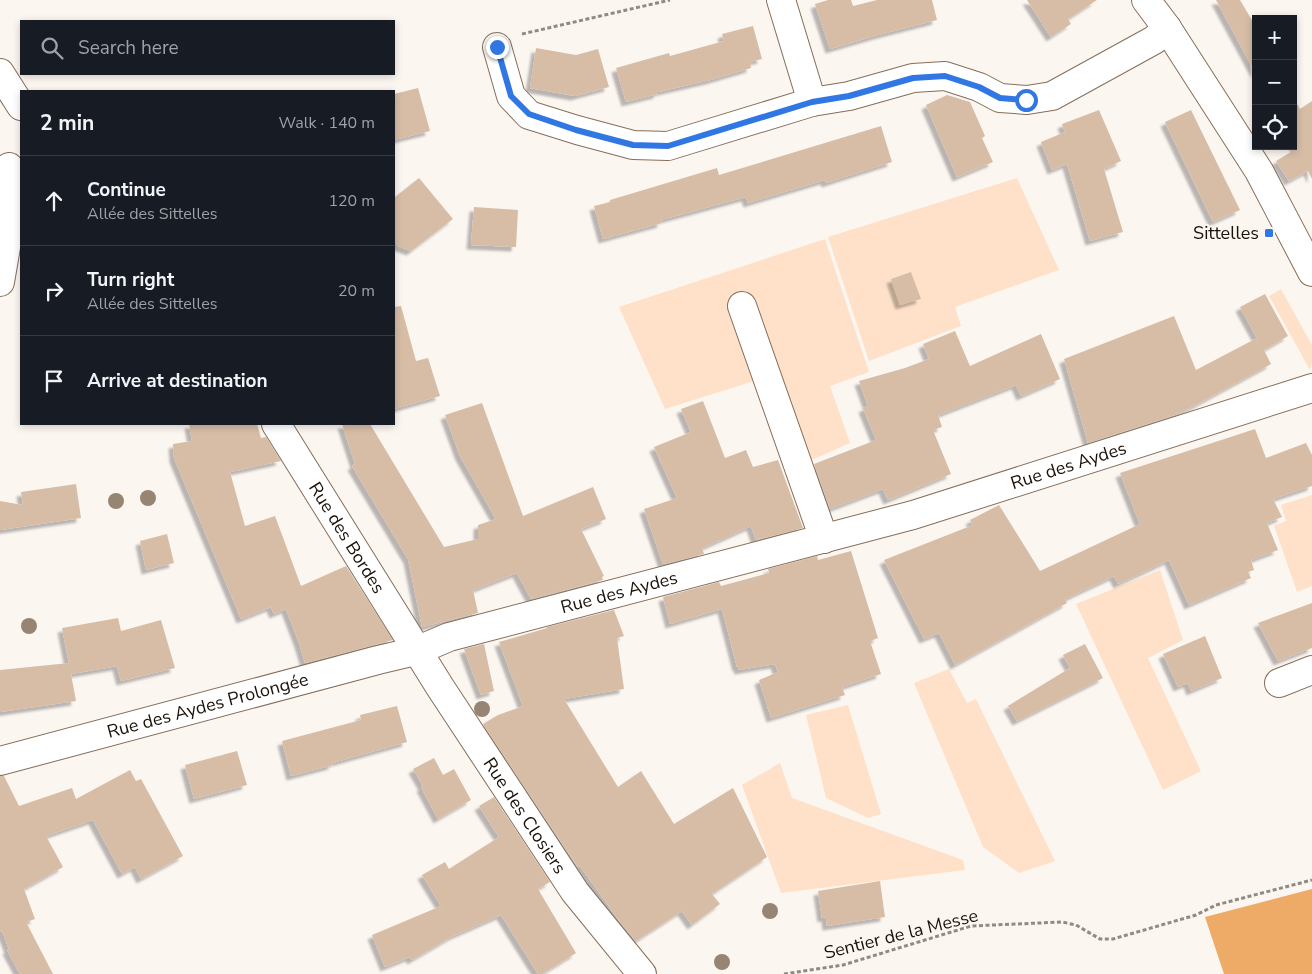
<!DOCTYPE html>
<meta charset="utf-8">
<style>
body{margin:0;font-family:"Nunito Sans",sans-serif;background:#242831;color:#f1f3f6}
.controls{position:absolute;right:15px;top:15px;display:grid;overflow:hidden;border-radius:0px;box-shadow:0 2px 8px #0003}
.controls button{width:45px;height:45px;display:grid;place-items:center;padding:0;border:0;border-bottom:1px solid #363941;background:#171b24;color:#f1f3f6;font:25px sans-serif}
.stop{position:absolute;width:15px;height:15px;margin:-11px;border:4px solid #3077e4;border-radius:50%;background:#fff}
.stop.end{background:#3077e4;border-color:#fff;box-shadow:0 1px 5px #0008}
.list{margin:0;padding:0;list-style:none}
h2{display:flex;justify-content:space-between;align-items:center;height:65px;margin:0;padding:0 20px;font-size:21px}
h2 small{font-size:16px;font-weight:400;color:#9ea1a6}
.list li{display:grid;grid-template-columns:32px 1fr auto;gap:15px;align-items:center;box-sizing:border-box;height:90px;padding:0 20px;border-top:1px solid #363941}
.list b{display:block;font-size:19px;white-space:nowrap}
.list p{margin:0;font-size:16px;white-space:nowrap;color:#9ea1a6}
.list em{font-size:16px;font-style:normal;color:#9ea1a6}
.icon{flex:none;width:28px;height:28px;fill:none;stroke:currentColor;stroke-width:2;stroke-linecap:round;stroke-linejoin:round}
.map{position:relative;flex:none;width:1312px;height:974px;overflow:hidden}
.search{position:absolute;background:#171b24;box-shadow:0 2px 8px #0003;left:20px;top:20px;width:375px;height:55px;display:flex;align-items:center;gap:12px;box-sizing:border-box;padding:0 18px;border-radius:0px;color:#9ea1a6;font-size:19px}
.panel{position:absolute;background:#171b24;box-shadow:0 2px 8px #0003;left:20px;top:90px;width:375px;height:335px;border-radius:0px}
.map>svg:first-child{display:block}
</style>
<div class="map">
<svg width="1312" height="974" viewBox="0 0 1312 974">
<defs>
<filter id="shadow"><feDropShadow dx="-4.5" dy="4.5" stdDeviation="1" flood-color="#0004"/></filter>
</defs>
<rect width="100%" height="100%" fill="#fcf6f1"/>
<path fill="#fee1c8" d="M1017,178l42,92 -104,37 6,19 -92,35 -41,-124z
M825,239l44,133 -39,14 20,57 -43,19 -26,-17 -27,-64 -89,28 -46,-102z
M1281,289l31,56v18l-2,7 -41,-74z
M1312,495v91l-15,6 -23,-66 12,-5 -5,-16z
M1160,570l23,70 -35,18 53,113 -38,19 -87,-186z
M949,669l18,34 9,-4 79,162 -36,12 -36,-26 -69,-164z
M848,705l33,109 -13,4 -42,-20 -20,-83z
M780,763l12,35 171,62 2,10 -184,23 -39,-108z"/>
<path fill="#eeaa67" d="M1312,889v85h-88l-19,-57z"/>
<path fill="#d7bda6" filter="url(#shadow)" d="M828,0h23l2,6 24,-6h55l5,20 -59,15 -48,14 -15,-45z
M1027,0h70l-29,19 3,5 -20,13z
M1216,0h24l16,27v47z
M753,26l9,33 -12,3 1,6 -41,12 -52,12v2l-32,8 -10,-34 53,-15 1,3 54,-15 -2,-7z
M536,48l40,7 22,-6 11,38 -34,9 -45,-8z
M418,88l12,43 -36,9v-46z
M947,95l23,7 15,34 -3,2 11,24 -36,15 -31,-72z
M1293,96l7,13 12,-8v78l-4,-8 -19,10 -13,-20 20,-12 -3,-5z
M1099,110l22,51 -17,8 19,63 -33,9 -23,-77 -15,6 -11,-28 24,-10 -3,-8z
M1191,110l49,100 -27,12 -48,-100z
M881,126l11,36 -66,21 -1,-3 -77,23 -2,-6 -85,23 1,3 -59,16 -9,-33 16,-4v-2l107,-32 2,7z
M419,178l34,41 -42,32 -13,-5 -4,-6v-42z
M474,207l44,3 -2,37 -45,-2z
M911,272l10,27 -21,6 -9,-26z
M1265,294l23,42 -24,14 7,14 -90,49 -93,30 -24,-84 110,-43 22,54 61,-32 -17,-31z
M401,306l15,55 12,-3 12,38 -46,13v-102z
M955,331l15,35 71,-32 19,45 -39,17 -5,-11 -78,30 4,12 -9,3 18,44 -63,26 -5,-11 -53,20 -16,-45 62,-24 -13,-32 5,-2 -9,-25 46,-13 24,-9 -6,-15z
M703,401l22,57 21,-8 7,17 25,-7 25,68 -47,12 -5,-14 -49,22 2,6 -41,10 -19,-55 33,-11 -23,-51 37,-15 -10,-23z
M482,403l41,113 70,-29 13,32 -25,10 23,47 -2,1 1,3 -72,19 -14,-26 -44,17 5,23 -56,14 -14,-68 -56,-93 3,-2 -13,-40h28l74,123 34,-8v-14l18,-6 -36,-63 -15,-41z
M189,424h68l4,14 5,-1 15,24 -51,11 15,54 30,-10 26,70 45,-20 47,74 -88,23 -6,-20 -13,-34 -12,5 -3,-7 -30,12 -67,-161 -1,-14 19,-3z
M1255,429l11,29 40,-15 6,12v31l-39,13 9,18 -15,6 11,27 -27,10 3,10 -6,2 3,6 -62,27 -20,-45 -51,24 -4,-8 -49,23 2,4 -112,62 -16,-32 -15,6 -40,-79 89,-35 -3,-5 29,-15 41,66 100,-47 -20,-51z
M76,484l5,34 -81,12v-29l23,4 -2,-13z
M167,534l7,29 -28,7 -6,-29z
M851,551l27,87 -8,3 11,33 -39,13 3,8 -74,23 -12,-38 19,-8 -3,-8 -36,6 -1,-4 -1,1 -15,-58 -52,15 -7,-27 56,-15 2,4 48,-13 -1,-4 49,-13 1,4z
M1312,603v45l-34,13 -20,-38z
M614,610l10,26 -7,2 7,51 -60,10 54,88 23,-16 33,53 59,-36 34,69 -55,37 8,10 -28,21 -10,-14 -46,30 -15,-18 -41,-57 -2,1 -95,-143 15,-9 25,-9 -24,-64 48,-14v-1z
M118,618l3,13 40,-11 14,48 -54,13 -4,-15 -46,8 -9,-46z
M1205,636l17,42 -31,13 -3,-8 -10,4 -15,-33z
M484,644l10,47 -13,4 -17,-46z
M1085,644l18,34 -86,43 -9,-15 62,-38 -7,-13z
M69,663l7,38 -76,11v-42z
M397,706l10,36 -75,21 1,2 -42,11 -9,-35 79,-21 -1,-5z
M237,751l10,34 -53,14 -9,-34z
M434,758l9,17 11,-6 17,31 -33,19 -17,-32 2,-1 -10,-17z
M130,770l6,11 5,-2 42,77 -42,23 -6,-12 -13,7 -29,-54 -47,16 17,31 -39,22 11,30 -9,3 27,52h-33l-13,-24 2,-1 -7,-18 -2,1v-156h4l15,30 53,-18 4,11z
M494,797l56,85 -12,7 38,64 -34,21h-4l-37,-59 -48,21 -41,24 -2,-3 -25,10 -13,-32 69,-29 -19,-31 23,-13 4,7 50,-32 -20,-31z
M880,881l5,36 -58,9 -1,-9 -4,1 -4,-27z"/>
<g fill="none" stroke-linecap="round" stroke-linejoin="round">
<g stroke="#866e59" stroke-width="30">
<g id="minor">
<path d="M781,0l31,102"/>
<path d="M1146,0l21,28 92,143 53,101"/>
<path d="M497,47l14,49 18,19 48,15 56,15 35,1 144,-44 37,-6 64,-18 32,-2 34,11 21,11 27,2 25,-4 102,-56 13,-12"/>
<path d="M0,73l21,33"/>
<path d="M0,282l12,-70 -3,-45"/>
<path d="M742,306l82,233"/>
<path id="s1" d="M276,424l164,263 135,205 67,82"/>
<path d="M1279,683l33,-13"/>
<path id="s2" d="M0,761l378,-101 38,-9 33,-14 464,-122 399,-127"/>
</g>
</g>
<path stroke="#918983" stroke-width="3" stroke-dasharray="4 2.5" stroke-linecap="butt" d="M522,34l148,-34
M784,974l59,-9 128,-39 91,-4 14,3 24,14h13l83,-24 20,-10 96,-25"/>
<use href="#minor" stroke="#fff" stroke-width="28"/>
</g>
<g fill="#978573">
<circle cx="148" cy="498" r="8"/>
<circle cx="116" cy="501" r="8"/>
<circle cx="29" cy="626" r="8"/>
<circle cx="482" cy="709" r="8"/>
<circle cx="770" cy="911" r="8"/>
<circle cx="722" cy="962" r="8"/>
</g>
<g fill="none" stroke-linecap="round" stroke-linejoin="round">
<path stroke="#3077e4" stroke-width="6" d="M497,47l14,49 18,18 47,16 57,15 35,1 144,-44 37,-6 64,-18 32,-2 34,11 21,11 26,2"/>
</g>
<rect fill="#3077e4" stroke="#fcf6f1" stroke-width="2" x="1264" y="228" width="10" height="10" rx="2.5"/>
<g text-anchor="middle" stroke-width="4" stroke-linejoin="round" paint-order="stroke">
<g font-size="18" fill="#1a1109" stroke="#fcf6f1" text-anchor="end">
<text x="1259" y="239">Sittelles</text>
</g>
<g font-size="18" fill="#1a1109" stroke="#fcf6f1">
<text dy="6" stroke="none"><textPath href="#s2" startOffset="1109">Rue des Aydes</textPath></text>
<text dy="6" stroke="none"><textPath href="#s1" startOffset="134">Rue des Bordes</textPath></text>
<text dy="6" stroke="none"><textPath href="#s2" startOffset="642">Rue des Aydes</textPath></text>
<text dy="6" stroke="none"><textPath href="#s2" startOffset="215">Rue des Aydes Prolongée</textPath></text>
<text dy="6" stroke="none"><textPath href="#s1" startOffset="464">Rue des Closiers</textPath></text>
<text transform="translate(901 934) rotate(-14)" y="6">Sentier de la Messe</text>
</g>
</g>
</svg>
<div class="controls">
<button>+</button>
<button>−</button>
<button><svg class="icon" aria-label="locate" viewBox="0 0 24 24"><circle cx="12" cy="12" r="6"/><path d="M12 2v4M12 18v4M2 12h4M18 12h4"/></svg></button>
</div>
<div class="stop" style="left:1026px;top:100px"></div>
<div class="stop end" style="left:497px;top:47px"></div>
<div class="search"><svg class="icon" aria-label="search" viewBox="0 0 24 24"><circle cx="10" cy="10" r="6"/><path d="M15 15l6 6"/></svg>Search here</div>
<section class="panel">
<h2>2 min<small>Walk · 140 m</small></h2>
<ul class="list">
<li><svg class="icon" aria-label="ahead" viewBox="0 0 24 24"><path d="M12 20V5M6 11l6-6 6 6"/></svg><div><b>Continue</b><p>Allée des Sittelles</p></div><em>120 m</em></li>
<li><svg class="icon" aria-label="right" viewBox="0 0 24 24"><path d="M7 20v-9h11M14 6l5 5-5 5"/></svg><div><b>Turn right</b><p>Allée des Sittelles</p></div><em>20 m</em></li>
<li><svg class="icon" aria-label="arrive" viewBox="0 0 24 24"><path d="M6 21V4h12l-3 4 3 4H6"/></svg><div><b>Arrive at destination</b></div></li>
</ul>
</section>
</div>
